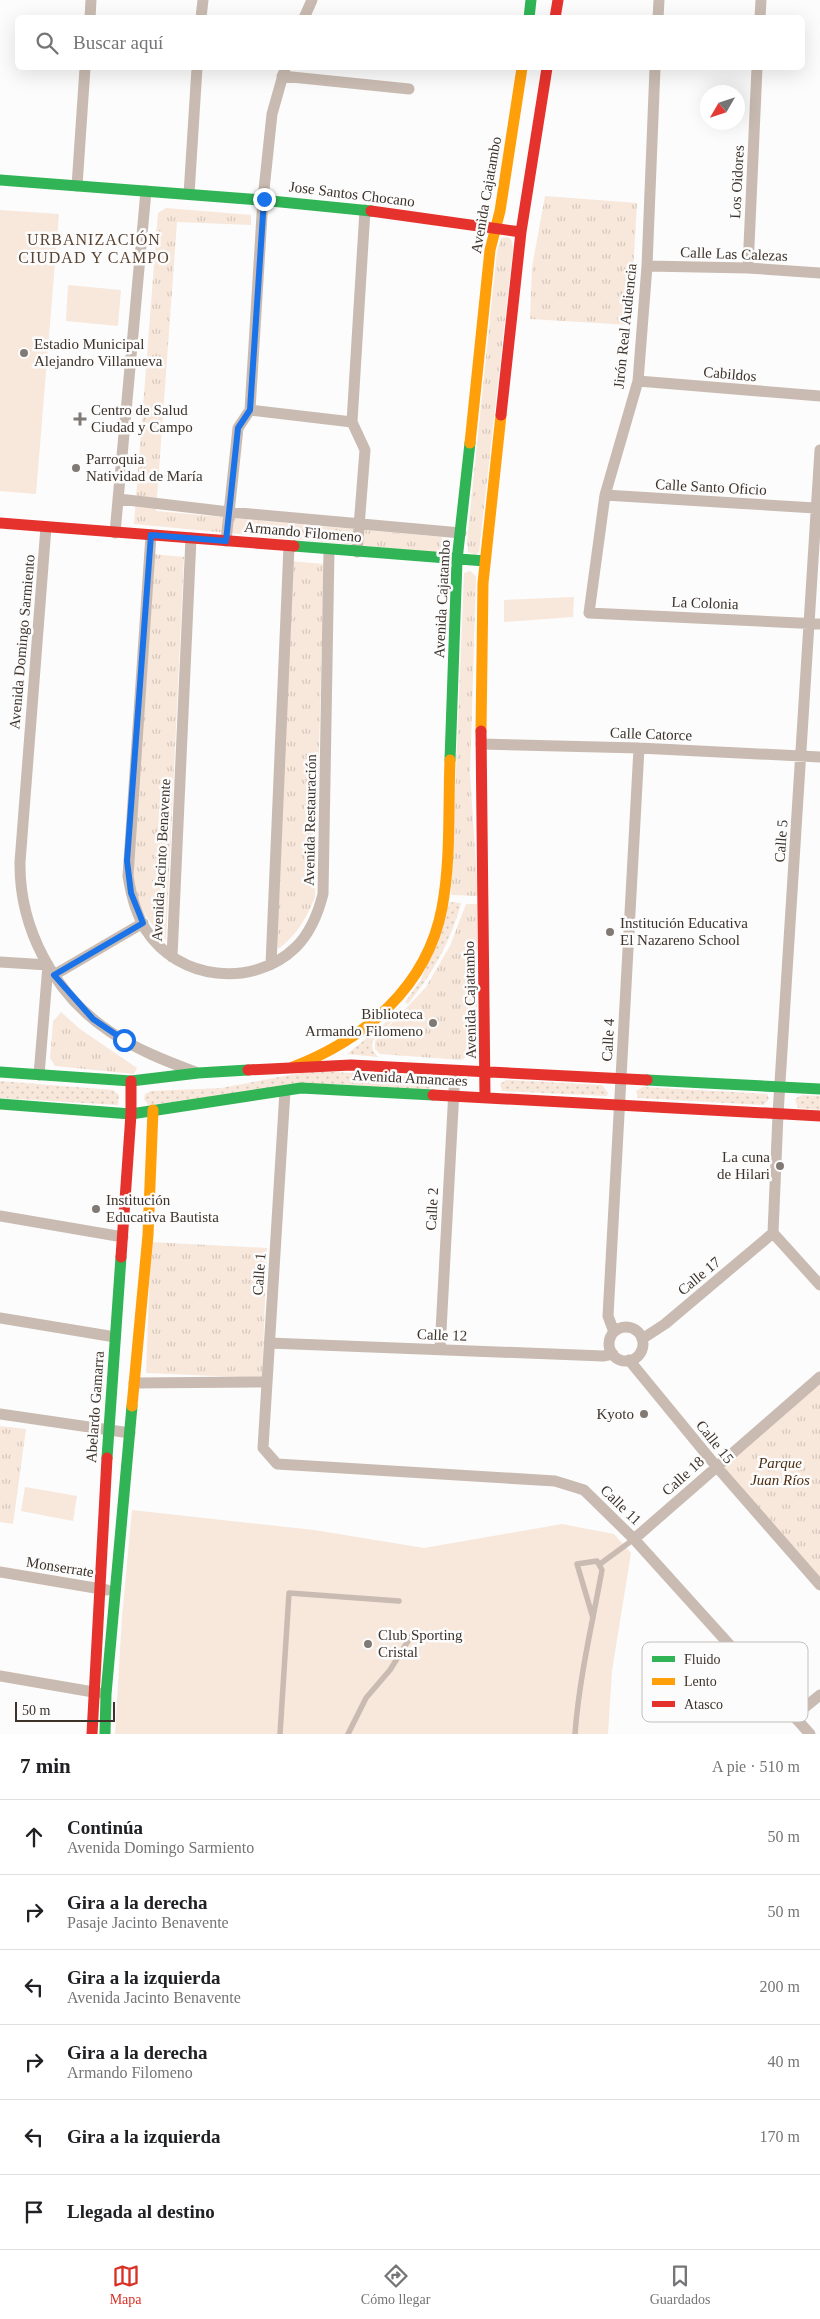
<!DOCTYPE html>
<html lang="es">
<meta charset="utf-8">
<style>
body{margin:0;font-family:Georgia,serif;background:#f2f2f2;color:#202124}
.compass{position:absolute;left:700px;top:85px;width:45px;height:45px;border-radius:50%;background:#fff;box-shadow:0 5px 20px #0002;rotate:231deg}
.scale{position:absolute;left:15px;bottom:12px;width:100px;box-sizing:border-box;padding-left:5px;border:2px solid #3d332b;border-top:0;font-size:14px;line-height:18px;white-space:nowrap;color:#3d332b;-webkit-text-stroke:4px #fcfcfc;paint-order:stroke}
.stop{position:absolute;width:15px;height:15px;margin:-11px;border:4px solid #1a73e8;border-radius:50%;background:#fff}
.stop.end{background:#1a73e8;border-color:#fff;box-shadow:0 1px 5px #0008}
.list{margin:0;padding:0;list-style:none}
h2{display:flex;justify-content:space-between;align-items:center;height:65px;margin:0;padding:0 20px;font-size:21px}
h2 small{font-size:16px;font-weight:400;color:#757577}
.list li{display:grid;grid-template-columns:32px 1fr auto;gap:15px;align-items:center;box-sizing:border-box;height:75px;padding:0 20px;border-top:1px solid #e0e0e0}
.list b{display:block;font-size:19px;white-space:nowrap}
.list p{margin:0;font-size:16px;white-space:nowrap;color:#757577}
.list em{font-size:16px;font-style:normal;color:#757577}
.icon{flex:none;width:28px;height:28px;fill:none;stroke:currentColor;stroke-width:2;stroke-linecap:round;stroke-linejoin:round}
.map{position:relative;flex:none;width:820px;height:1734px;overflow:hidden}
.search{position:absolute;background:#fff;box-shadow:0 5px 20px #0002;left:15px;right:15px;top:15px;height:55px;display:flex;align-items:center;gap:12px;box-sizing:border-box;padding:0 18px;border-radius:8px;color:#757577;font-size:19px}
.sheet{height:515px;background:#fff}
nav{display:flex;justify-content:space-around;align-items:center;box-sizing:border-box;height:70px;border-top:1px solid #e0e0e0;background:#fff;font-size:14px;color:#757577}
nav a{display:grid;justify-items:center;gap:2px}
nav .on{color:#d93025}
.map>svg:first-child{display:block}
</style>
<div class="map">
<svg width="820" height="1734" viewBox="0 0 820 1734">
<defs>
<pattern id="grass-dots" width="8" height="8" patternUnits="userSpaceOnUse" patternTransform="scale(1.25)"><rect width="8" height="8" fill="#f8e7db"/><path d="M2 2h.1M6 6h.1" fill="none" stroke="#d6c7bc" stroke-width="1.8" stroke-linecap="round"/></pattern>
<pattern id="park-tufts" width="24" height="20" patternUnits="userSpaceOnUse" patternTransform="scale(1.25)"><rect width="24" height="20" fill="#f8e7db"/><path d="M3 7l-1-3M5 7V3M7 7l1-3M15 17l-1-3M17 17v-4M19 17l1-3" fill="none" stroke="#d6c7bc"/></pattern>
</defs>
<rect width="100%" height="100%" fill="#fcfcfc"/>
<path fill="url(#grass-dots)" d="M450,902l11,1c-10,38 -28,70 -53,101l-3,-2 16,-22z
M400,1007l3,3 -31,32 1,9 5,6 -31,-3 36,-29z
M312,1071l119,6 -1,13 -94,-6 -188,21 -4,-6 1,-5 6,-3 70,-3z
M506,1080l96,5 6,8 -1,3 -105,-5 -2,-7z
M0,1081l113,9 6,5 -1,10 -118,-7z
M643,1087l124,7 2,5 -5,6 -126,-7 -2,-7z
M802,1095l18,1v14l-22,-2 -3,-9z"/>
<path fill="url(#park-tufts)" d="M545,196l92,7 -7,122 -100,-6 2,-52z
M166,208l85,7v10l-74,-3 -21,289 286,26 -1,16 -307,-29 24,-311z
M507,237l4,2 2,8 -34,305 -3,3 -8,-3 -1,-11 30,-290 4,-13z
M152,554l32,3 -18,383c-15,-16 -28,-32 -35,-53z
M290,561l34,3 -9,333c-9,22 -18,38 -37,52l-5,-20z
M470,571l6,5 -6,199 8,121 -27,-1 13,-322z
M466,904h11v141l-7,10 -9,5 -81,-6 -5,-5v-8l51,-54 24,-41z
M61,1012l19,17 57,39 -3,6 -79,-8 -5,-8 3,-36z
M151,1242l116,6 -5,130 -116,-5z
M820,1381v198l-95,-108 1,-7z
M0,1426l26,3 -13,95 -13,-2z"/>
<path fill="#f8e7db" d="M0,210l59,4 -23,280 -36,-3z
M68,285l53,5 -3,36 -52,-5z
M574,597l-1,20 -69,5v-22z
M25,1487l52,9 -4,25 -52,-10z
M132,1510l182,20 110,18 138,-24 52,10 17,19 -19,118 -4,63h-493l7,-117z"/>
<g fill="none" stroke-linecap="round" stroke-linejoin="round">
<path stroke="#c9bbb1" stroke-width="5.5" d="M600,1564l34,-25
M280,1734l9,-141 110,8
M348,1734l18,-36 24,-28 23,-37
M575,1734c4,-55 17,-109 27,-164l-5,-9 -20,3 16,54"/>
<path stroke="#c9bbb1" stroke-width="11" d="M90,18l1,-18
M201,18l2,-18
M304,18l8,-18
M658,18l1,-18
M760,18l1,-18
M655,68l-8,198 -9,115 -33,114 -16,118 231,11
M282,76l127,13
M77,186l8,-118
M189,194l8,-126
M647,266l101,2 72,5
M748,268l9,-200
M638,381l182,15
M250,410l102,12
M605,495l210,13
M119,499l110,13 232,21
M46,527l-26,335c-1,66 34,132 89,169 26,18 57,30 86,41
M115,533l31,-342
M151,535l-23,341c3,19 8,38 18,54 32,50 107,59 150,17 15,-15 22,-33 27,-53l6,-344
M226,541l12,-113 12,-18 13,-211 9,-85 13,-46
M357,552l8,-102 -13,-28 13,-212
M481,744l158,4 181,9
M172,957l19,-419
M0,962l48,3
M271,964l18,-418
M54,975l89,-52
M39,1075l9,-110
M285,1091l-22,357 14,16 278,17 29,9 50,49 176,195
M0,1216l123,21
M773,1233l5,-119 42,-664
M773,1233l47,52
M0,1318l115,19
M609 1344a17 17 0 1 1 34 0a17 17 0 1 1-34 0Z
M614,1332l-6,-16 31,-568
M642,1339l23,-15 108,-91
M269,1343l334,13 10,-2
M440,1349l15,-278
M629,1360l87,106 104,119
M134,1383l132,-1
M0,1414l130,19
M634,1539l186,-162
M0,1572l107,18
M0,1676l99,17
M794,1716l26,-21"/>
<path stroke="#30b455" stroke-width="11" d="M529,18l2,-18
M0,180l261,20 110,11
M294,546l191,15
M450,760l7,-200 13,-117
M0,1072l131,9 67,-8 50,-3
M647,1080l173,9
M0,1104l131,10 170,-26 132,7
M107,1458l14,-201
M105,1734l1,-40 26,-288"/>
<path stroke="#ff9f0a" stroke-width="11" d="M470,443l20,-193 10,-39 22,-143
M481,731l2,-148 18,-168
M293,1067c72,-28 134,-80 149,-159 9,-48 6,-99 8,-148
M132,1406l16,-171 5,-125"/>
<path stroke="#e5322d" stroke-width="11" d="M555,18l3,-18
M371,211l150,21
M501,415l20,-183 26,-164
M0,523l294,23
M481,731l4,366
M248,1070l103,-5 296,15
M433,1095l387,21
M121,1257l10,-143v-33
M92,1734l15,-276"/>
</g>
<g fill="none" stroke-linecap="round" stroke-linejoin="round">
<path stroke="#1a73e8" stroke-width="6" d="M124,1040l-31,-21 -39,-44 89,-52 -12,-30 -4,-32 24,-326 75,6 12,-113 12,-18 14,-211"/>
</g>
<g fill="#807974" stroke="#fcfcfc" stroke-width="2">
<circle cx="24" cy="353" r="5"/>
<path d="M77.5 411.5h5v5h5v5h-5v5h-5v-5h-5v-5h5z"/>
<circle cx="76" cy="468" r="5"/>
<circle cx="610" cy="932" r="5"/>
<circle cx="433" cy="1023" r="5"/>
<circle cx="780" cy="1166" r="5"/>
<circle cx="96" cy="1209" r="5"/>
<circle cx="644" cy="1414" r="5"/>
<circle cx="368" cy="1644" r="5"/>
</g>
<g text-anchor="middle" stroke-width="5" stroke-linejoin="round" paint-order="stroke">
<g font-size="15" fill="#3d332b" stroke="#fcfcfc">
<text transform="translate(737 182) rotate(-87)" y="5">Los Oidores</text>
<text transform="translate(352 194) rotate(7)" y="5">Jose Santos Chocano</text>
<text transform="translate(486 195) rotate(-80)" y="5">Avenida Cajatambo</text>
<text transform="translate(734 254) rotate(2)" y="5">Calle Las Calezas</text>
<text transform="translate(625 326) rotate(-84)" y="5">Jirón Real Audiencia</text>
<text transform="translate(730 374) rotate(5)" y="5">Cabildos</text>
<text transform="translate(711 487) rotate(3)" y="5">Calle Santo Oficio</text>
<text transform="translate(303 532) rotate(5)" y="5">Armando Filomeno</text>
<text transform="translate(442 599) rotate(-87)" y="5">Avenida Cajatambo</text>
<text transform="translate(705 603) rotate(2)" y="5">La Colonia</text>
<text transform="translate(22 642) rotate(-85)" y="5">Avenida Domingo Sarmiento</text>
<text transform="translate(651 734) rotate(2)" y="5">Calle Catorce</text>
<text transform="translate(310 820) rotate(-89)" y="5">Avenida Restauración</text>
<text transform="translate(781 841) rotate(-86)" y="5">Calle 5</text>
<text transform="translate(161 860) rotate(-87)" y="5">Avenida Jacinto Benavente</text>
<text transform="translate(470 1000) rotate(-91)" y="5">Avenida Cajatambo</text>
<text transform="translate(608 1040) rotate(-87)" y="5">Calle 4</text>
<text transform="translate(410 1078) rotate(3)" y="5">Avenida Amancaes</text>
<text transform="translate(432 1209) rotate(-87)" y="5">Calle 2</text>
<text transform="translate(259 1274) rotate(-86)" y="5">Calle 1</text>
<text transform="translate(699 1276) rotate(-40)" y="5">Calle 17</text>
<text transform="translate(442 1335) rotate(2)" y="5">Calle 12</text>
<text transform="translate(95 1407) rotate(-86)" y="5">Abelardo Gamarra</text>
<text transform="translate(715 1442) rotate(51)" y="5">Calle 15</text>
<text transform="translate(683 1476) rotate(-42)" y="5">Calle 18</text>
<text transform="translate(621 1505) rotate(44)" y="5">Calle 11</text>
<text transform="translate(60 1567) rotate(9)" y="5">Monserrate</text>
</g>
<g font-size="15" fill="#3d332b" stroke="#fcfcfc" text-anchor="start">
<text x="34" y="349">Estadio Municipal<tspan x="34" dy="17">Alejandro Villanueva</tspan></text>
<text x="91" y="415">Centro de Salud<tspan x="91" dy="17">Ciudad y Campo</tspan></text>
<text x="86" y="464">Parroquia<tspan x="86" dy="17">Natividad de María</tspan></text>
<text x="620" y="928">Institución Educativa<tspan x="620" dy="17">El Nazareno School</tspan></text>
<text x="423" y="1019" text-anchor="end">Biblioteca<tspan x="423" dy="17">Armando Filomeno</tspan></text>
<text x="770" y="1162" text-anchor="end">La cuna<tspan x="770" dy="17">de Hilari</tspan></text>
<text x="106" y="1205">Institución<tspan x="106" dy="17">Educativa Bautista</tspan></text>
<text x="634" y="1419" text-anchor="end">Kyoto</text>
<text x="378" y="1640">Club Sporting<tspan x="378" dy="17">Cristal</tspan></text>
</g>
<g font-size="15" font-style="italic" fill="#4e2d11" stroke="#fcfcfc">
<text x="780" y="1468">Parque<tspan x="780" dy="17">Juan Ríos</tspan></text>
</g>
<g font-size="16" letter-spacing="1" fill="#594332" stroke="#fcfcfc">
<text x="94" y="245">URBANIZACIÓN<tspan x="94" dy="18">CIUDAD Y CAMPO</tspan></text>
</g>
</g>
<rect x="642" y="1642" width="166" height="80" rx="8" fill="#fcfcfc" stroke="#c3c0bd" stroke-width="1"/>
<rect x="652" y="1656" width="23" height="6" fill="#30b455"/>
<rect x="652" y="1678" width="23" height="7" fill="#ff9f0a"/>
<rect x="652" y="1701" width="23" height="6" fill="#e5322d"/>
<g font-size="14" fill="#3d332b">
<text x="684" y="1664">Fluido</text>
<text x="684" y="1686">Lento</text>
<text x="684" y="1709">Atasco</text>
</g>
</svg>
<svg class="compass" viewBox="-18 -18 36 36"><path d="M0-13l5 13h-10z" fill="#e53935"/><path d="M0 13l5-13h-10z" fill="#757577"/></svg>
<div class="scale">50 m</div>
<div class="stop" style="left:124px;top:1040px"></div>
<div class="stop end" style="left:264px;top:199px"></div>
<div class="search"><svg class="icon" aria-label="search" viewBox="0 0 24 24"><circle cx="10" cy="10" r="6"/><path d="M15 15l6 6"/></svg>Buscar aquí</div>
</div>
<section class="sheet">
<h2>7 min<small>A pie · 510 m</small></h2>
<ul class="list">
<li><svg class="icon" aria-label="ahead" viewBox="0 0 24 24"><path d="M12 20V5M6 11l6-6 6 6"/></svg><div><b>Continúa</b><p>Avenida Domingo Sarmiento</p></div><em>50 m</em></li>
<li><svg class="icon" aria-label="right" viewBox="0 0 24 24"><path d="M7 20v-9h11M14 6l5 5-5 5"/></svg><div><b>Gira a la derecha</b><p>Pasaje Jacinto Benavente</p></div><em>50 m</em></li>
<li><svg class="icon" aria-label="left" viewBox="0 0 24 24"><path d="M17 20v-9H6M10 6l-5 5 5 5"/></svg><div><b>Gira a la izquierda</b><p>Avenida Jacinto Benavente</p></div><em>200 m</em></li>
<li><svg class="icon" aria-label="right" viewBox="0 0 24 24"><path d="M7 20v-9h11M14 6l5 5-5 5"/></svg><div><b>Gira a la derecha</b><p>Armando Filomeno</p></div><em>40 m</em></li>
<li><svg class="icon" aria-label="left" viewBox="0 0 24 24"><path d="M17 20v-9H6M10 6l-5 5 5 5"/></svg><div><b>Gira a la izquierda</b></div><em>170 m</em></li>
<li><svg class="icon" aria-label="arrive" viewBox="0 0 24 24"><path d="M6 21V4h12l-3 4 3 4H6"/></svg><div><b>Llegada al destino</b></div></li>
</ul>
</section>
<nav>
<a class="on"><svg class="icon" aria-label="map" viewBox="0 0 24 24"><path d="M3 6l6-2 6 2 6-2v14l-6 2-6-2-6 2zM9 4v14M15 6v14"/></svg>Mapa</a>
<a><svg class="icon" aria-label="directions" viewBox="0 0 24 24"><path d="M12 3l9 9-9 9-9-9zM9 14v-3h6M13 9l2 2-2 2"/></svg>Cómo llegar</a>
<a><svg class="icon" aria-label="saved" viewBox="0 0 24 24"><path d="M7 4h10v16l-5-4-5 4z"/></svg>Guardados</a>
</nav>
